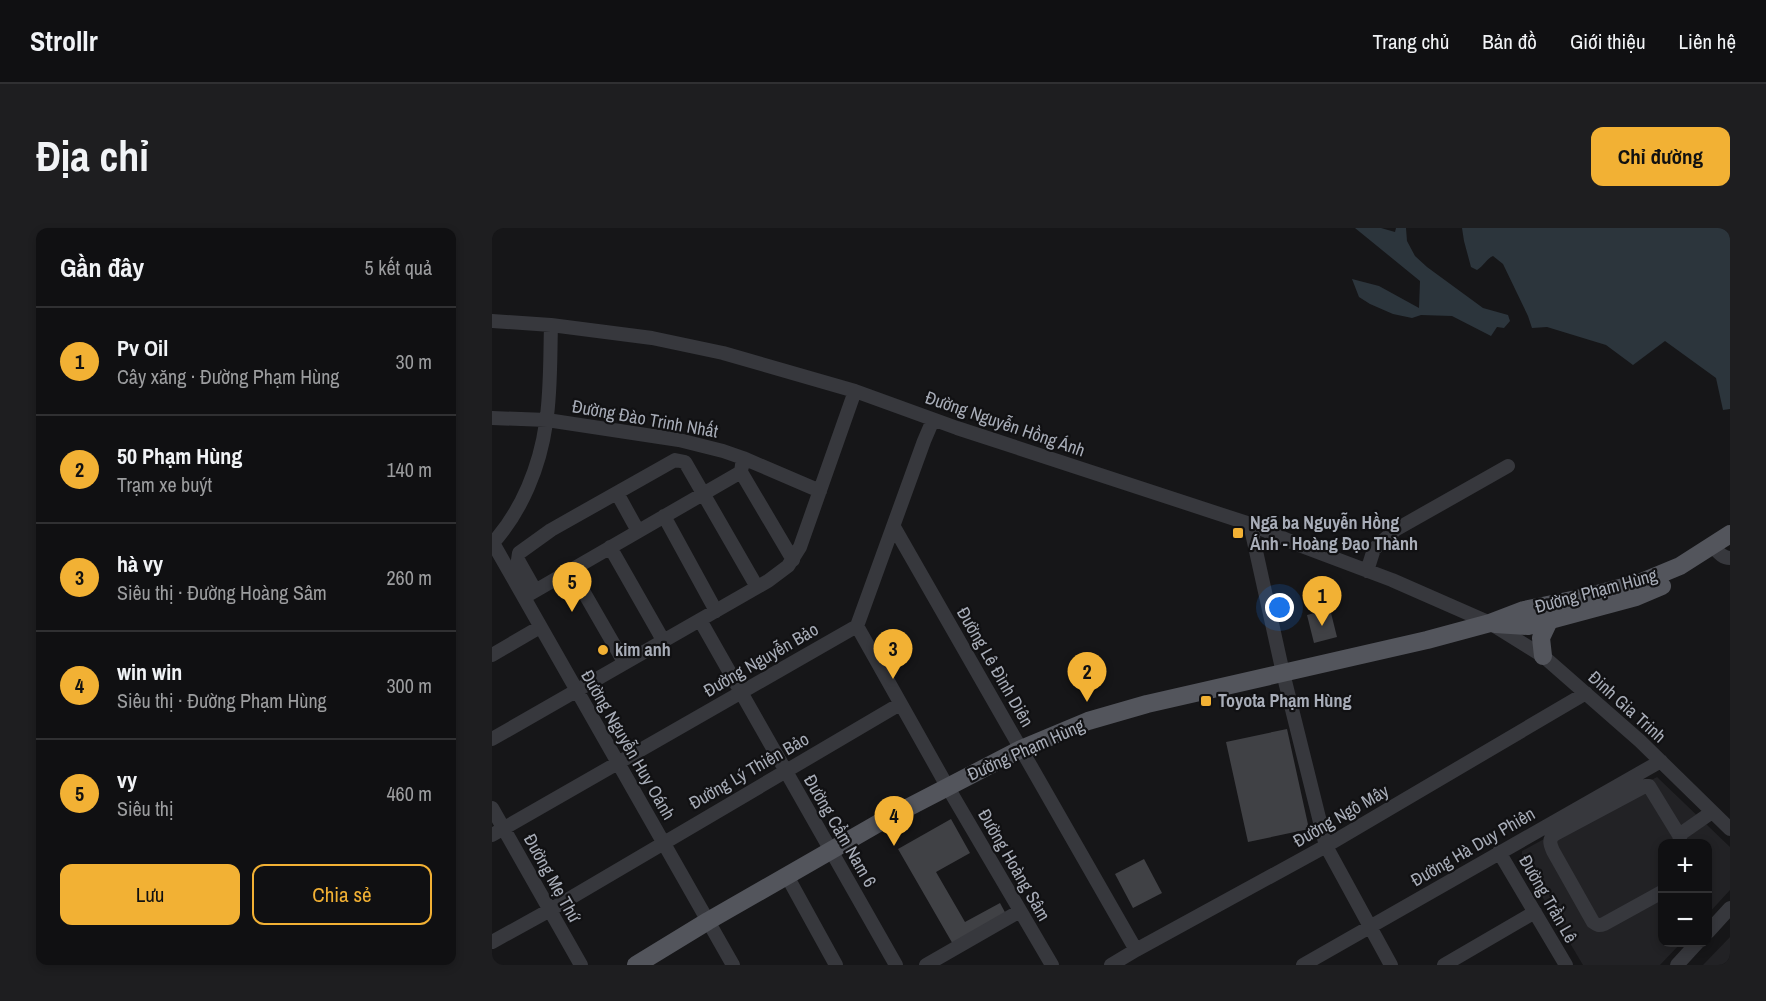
<!DOCTYPE html>
<html lang="vi">
<meta charset="utf-8">
<style>
body{margin:0;font-family:"Archivo Narrow",sans-serif;background:#1e1e20;color:#f1f3f6}
.controls{position:absolute;right:18px;bottom:18px;display:grid;overflow:hidden;border-radius:12px;box-shadow:0 3px 9px #0003}
.controls button{width:54px;height:54px;display:grid;place-items:center;padding:0;border:0;border-bottom:2px solid #303032;background:#101012;color:#f1f3f6;font:30px sans-serif}
.you{position:absolute;left:788px;top:380px;width:21px;height:21px;margin:-15px;border:4px solid #fff;border-radius:50%;background:#1a73e8;box-shadow:0 0 0 9px #1a73e833}
.badge{display:grid;place-items:center;width:39px;height:39px;border-radius:50%;background:#f2b134;color:#111;font-size:20px;font-weight:700}
.pin{position:absolute;translate:-50% -50px;filter:drop-shadow(0 2px 3px #0008)}
.pin::after{content:'';position:absolute;top:32px;width:21px;height:18px;background:inherit;clip-path:polygon(0 0,100% 0,50% 100%)}
.list{margin:0;padding:0;list-style:none}
h2{display:flex;justify-content:space-between;align-items:center;height:78px;margin:0;padding:0 24px;font-size:26px}
h2 small{font-size:20px;font-weight:400;color:#9c9d9f}
.list li{display:grid;grid-template-columns:39px 1fr auto;gap:18px;align-items:center;box-sizing:border-box;height:108px;padding:0 24px;border-top:2px solid #303032}
.list b{display:block;font-size:22px;white-space:nowrap}
.list p{margin:0;font-size:20px;white-space:nowrap;color:#9c9d9f}
.list em{font-size:20px;font-style:normal;color:#9c9d9f}
.actions{display:flex;gap:12px;padding:18px 24px}
.actions a{flex:1;padding:14px 0;border:2px solid #f2b134;border-radius:12px;text-align:center;font-size:21px;color:#f2b134}
.actions .main{background:#f2b134;color:#111}
.map{position:relative;flex:none;width:1238px;height:737px;overflow:hidden;border-radius:12px}
header{display:flex;align-items:center;gap:36px;box-sizing:border-box;height:84px;padding:0 30px;background:#101012;border-bottom:2px solid #303032}
header strong{font-size:28px}
nav{display:flex;gap:33px;margin-inline-start:auto;font-size:21px}
.intro{display:flex;align-items:center;justify-content:space-between;box-sizing:border-box;height:144px;padding:0 36px}
h1{margin:0;font-size:42px}
.button{padding:15px 27px;border-radius:12px;background:#f2b134;color:#111;font-size:21px;font-weight:700}
main{display:flex;gap:36px;padding:0 36px}
aside{flex:1;background:#101012;border-radius:12px;box-shadow:0 3px 9px #0003}
.map>svg:first-child{display:block}
</style>
<header>
<strong>Strollr</strong>
<nav><a>Trang chủ</a><a>Bản đồ</a><a>Giới thiệu</a><a>Liên hệ</a></nav>
</header>
<div class="intro"><h1>Địa chỉ</h1><a class="button">Chỉ đường</a></div>
<main>
<aside>
<h2>Gần đây<small>5 kết quả</small></h2>
<ul class="list">
<li><span class="badge">1</span><div><b>Pv Oil</b><p>Cây xăng · Đường Phạm Hùng</p></div><em>30 m</em></li>
<li><span class="badge">2</span><div><b>50 Phạm Hùng</b><p>Trạm xe buýt</p></div><em>140 m</em></li>
<li><span class="badge">3</span><div><b>hà vy</b><p>Siêu thị · Đường Hoàng Sâm</p></div><em>260 m</em></li>
<li><span class="badge">4</span><div><b>win win</b><p>Siêu thị · Đường Phạm Hùng</p></div><em>300 m</em></li>
<li><span class="badge">5</span><div><b>vy</b><p>Siêu thị</p></div><em>460 m</em></li>
</ul>
<div class="actions"><a class="main">Lưu</a><a>Chia sẻ</a></div>
</aside>
<div class="map">
<svg width="1238" height="737" viewBox="0 0 1238 737">
<rect width="100%" height="100%" fill="#161618"/>
<path fill="#222225" d="M1165,549l73,70v43l-22,24v-70h-46v98l19,1 -21,22h-77l-61,-102v-12z
M1238,709v28h-27z"/>
<path fill="#2c353c" d="M863,0h26l14,4 1,-4h10l1,13 8,15 12,11 56,41 25,7 2,6 -6,7 -7,-1 -6,9 -39,-20 -31,-1 -9,3 -19,-4 -23,-10 -11,-7 -7,-18 27,7 40,22 1,-27z
M970,0h268v181l-7,1 -7,-32 -51,-37 -32,24 -27,-20 -59,-18 -15,1 -4,-12 -25,-52 -10,-8c-7,3 -9,10 -16,14l-6,-3 -7,-26z"/>
<path fill="#404145" d="M838,381l7,28 -23,6 -7,-28z
M795,501l22,100 -61,13 -22,-100z
M459,591l19,34 -34,19 29,50 35,-19 7,13 -53,30 -56,-97z
M652,631l18,34 -29,15 -18,-34z"/>
<g fill="none" stroke-linecap="round" stroke-linejoin="round">
<path stroke="#37383d" stroke-width="14" d="M0,93l59,4 101,13 71,15 132,38 102,37 293,96 49,21 93,35 98,43 53,33 97,85 90,88
M0,190l55,2 132,20 44,11 20,7 77,33
M249,244l52,88
M125,265l21,38
M172,288l52,95
M758,296l33,149 43,173 65,119
M402,299l242,423
M1,315l240,422
M0,316c30,-33 48,-78 54,-121 5,-32 4,-65 5,-98
M1220,318c5,5 10,12 18,12
M118,319l53,93
M79,342l53,92
M875,343l7,-22 21,-19 113,-64
M43,362l-17,-30 1,-7 32,-23 124,-70 10,2 72,125
M36,367l213,-123 2,-14
M208,392l196,345
M365,398l90,160 105,179
M0,427l48,-28
M0,511l276,-158 20,-15 12,-19 55,-156
M0,580l89,157
M0,607l365,-209 67,-185 9,-21
M1187,607l33,-23
M1007,624l67,113
M295,648l49,89
M1170,664l-58,32c-5,2 -7,1 -11,-2l-40,-71c-3,-7 -5,-12 2,-17l90,-48h4l30,49 2,9
M1216,704l22,-24
M0,714l58,-32 350,-206
M434,737l94,-54
M619,737l25,-15 190,-104 260,-153
M811,737l358,-204
M952,737l91,-53
M1185,737l21,-23"/>
<path stroke="#53555c" stroke-width="18" d="M1003,396l33,2 108,-29 26,-11
M1051,428l-2,-18 8,-17
M144,737l72,-44 176,-101 137,-71 67,-28 59,-17 280,-64 63,-17 34,-13 62,-13 53,-14 41,-17 50,-32"/>
</g>
<g fill="#f2b134" stroke="#111113" stroke-width="2">
<rect x="740" y="299" width="12" height="12" rx="3"/>
<circle cx="111" cy="422" r="6"/>
<rect x="708" y="467" width="12" height="12" rx="3"/>
</g>
<g text-anchor="middle" stroke-width="4.5" stroke-linejoin="round" paint-order="stroke">
<g font-size="18" fill="#a8adb8" stroke="#111113">
<text transform="translate(153 191) rotate(10)" y="6">Đường Đào Trinh Nhất</text>
<text transform="translate(513 196) rotate(19)" y="6">Đường Nguyễn Hồng Ánh</text>
<text transform="translate(1104 363) rotate(-15)" y="6">Đường Phạm Hùng</text>
<text transform="translate(269 432) rotate(-30)" y="6">Đường Nguyễn Bảo</text>
<text transform="translate(503 439) rotate(60)" y="6">Đường Lê Đình Diên</text>
<text transform="translate(1135 479) rotate(42)" y="6">Đinh Gia Trinh</text>
<text transform="translate(136 517) rotate(60)" y="6">Đường Nguyễn Huy Oánh</text>
<text transform="translate(534 522) rotate(-24)" y="6">Đường Phạm Hùng</text>
<text transform="translate(257 543) rotate(-30)" y="6">Đường Lý Thiên Bảo</text>
<text transform="translate(849 588) rotate(-30)" y="6">Đường Ngô Mây</text>
<text transform="translate(348 603) rotate(60)" y="6">Đường Cẩm Nam 6</text>
<text transform="translate(981 619) rotate(-30)" y="6">Đường Hà Duy Phiên</text>
<text transform="translate(522 637) rotate(60)" y="6">Đường Hoàng Sâm</text>
<text transform="translate(60 650) rotate(61)" y="6">Đường Mẹ Thứ</text>
<text transform="translate(1056 671) rotate(60)" y="6">Đường Trần Lê</text>
</g>
<g font-size="18" font-weight="bold" fill="#a8adb8" stroke="#111113" text-anchor="start">
<text x="758" y="301">Ngã ba Nguyễn Hồng<tspan x="758" dy="21">Ánh - Hoàng Đạo Thành</tspan></text>
<text x="123" y="428">kim anh</text>
<text x="726" y="479">Toyota Phạm Hùng</text>
</g>
</g>
</svg>
<div class="controls">
<button>+</button>
<button>−</button>
</div>
<div class="you"></div>
<div class="pin badge" style="left:830px;top:398px">1</div>
<div class="pin badge" style="left:595px;top:474px">2</div>
<div class="pin badge" style="left:401px;top:451px">3</div>
<div class="pin badge" style="left:402px;top:618px">4</div>
<div class="pin badge" style="left:80px;top:384px">5</div>
</div>
</main>
